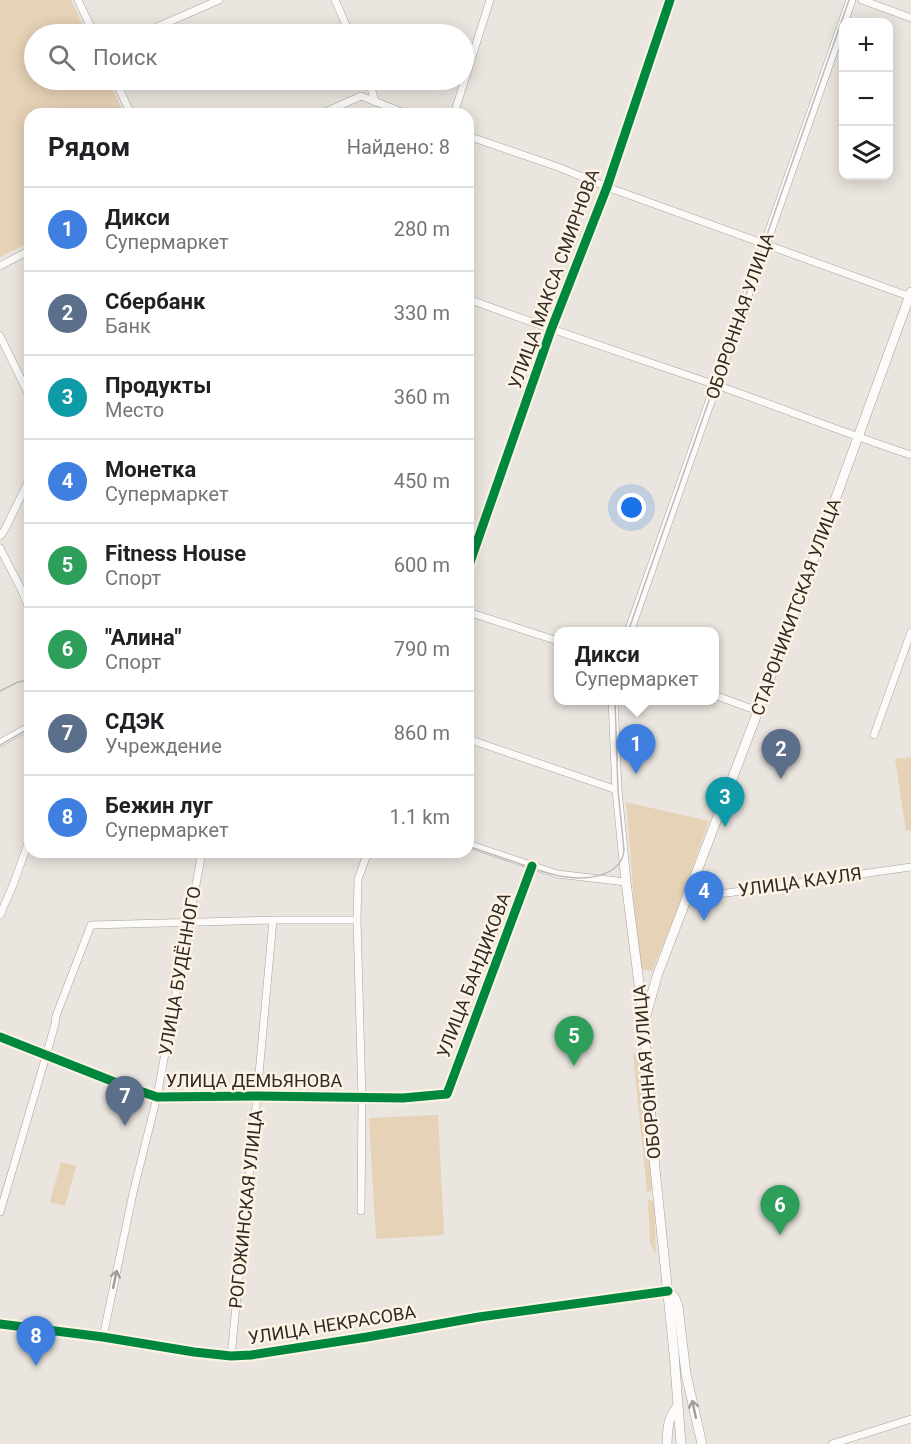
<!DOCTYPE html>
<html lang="ru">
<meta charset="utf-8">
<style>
body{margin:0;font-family:Roboto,sans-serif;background:#f6f6f6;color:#202124}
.controls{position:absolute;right:18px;top:18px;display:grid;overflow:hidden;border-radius:12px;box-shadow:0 3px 15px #0003}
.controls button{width:54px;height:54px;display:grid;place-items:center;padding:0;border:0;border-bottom:2px solid #e0e0e0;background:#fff;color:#202124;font:30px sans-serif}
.you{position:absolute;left:632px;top:508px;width:21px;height:21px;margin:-15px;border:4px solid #fff;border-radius:50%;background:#1a73e8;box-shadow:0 0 0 9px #1a73e833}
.badge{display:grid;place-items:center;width:39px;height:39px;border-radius:50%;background:#b45309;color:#fff;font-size:20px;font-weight:700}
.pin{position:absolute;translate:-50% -50px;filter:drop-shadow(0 2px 3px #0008)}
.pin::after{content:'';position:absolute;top:32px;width:21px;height:18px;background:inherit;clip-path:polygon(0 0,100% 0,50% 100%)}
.popup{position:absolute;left:554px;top:627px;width:165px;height:78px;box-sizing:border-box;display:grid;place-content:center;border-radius:12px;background:#fff;filter:drop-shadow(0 2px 4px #0005);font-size:20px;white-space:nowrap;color:#757577}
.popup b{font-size:22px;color:#202124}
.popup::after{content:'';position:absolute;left:50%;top:100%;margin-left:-12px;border:12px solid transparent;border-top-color:#fff}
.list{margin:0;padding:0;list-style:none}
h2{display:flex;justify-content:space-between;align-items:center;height:78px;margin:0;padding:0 24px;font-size:26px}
h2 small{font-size:20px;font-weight:400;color:#757577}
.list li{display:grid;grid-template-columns:39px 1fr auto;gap:18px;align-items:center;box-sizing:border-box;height:84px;padding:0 24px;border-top:2px solid #e0e0e0}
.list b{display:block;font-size:22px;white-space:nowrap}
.list p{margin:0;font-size:20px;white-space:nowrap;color:#757577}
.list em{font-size:20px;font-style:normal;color:#757577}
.icon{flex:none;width:33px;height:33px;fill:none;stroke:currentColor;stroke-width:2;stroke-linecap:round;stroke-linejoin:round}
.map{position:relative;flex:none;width:911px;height:1444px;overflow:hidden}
.search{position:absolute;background:#fff;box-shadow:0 3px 15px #0003;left:24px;top:24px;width:450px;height:66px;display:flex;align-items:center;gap:15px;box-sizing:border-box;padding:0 21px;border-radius:33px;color:#757577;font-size:22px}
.panel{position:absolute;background:#fff;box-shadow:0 3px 15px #0003;left:24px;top:108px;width:450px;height:750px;border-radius:18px}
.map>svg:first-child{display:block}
</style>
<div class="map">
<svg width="911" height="1444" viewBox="0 0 911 1444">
<rect width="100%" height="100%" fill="#eae5de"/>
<path fill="#e6d2b6" d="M0,0h71l16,34h-53v46h74l16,34h-94v128l-30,15z
M911,757v73l-5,1 -11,-72z
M625,802l84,19 -32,90 -25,60 -11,-2 -7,-66 -7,-94z
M633,1053l6,4 13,132 -1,2 -4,1z
M438,1115l6,120 -68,4 -7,-121z
M61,1162l15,4 -11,40 -15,-4z
M648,1199l4,2 2,4 2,49 -6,-10z"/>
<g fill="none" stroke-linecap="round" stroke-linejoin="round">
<g stroke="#a6a29d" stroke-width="8">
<path id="minor" d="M78,0l16,34
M335,0l15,34
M862,0l49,18
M141,34l78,-34
M115,80l16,34
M369,80l6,22
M321,114l40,-18 46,18
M454,114l36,-114
M468,136l90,31 49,20 304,110
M0,266l30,-16
M468,299c81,30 163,57 245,85 67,23 131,49 198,71
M0,336l30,61
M0,536l4,-5 26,-53
M0,548l21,41 9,21
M468,568l83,-238 56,-143 63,-187
M468,612l90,29
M714,695l44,16
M874,735l37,-103
M468,739l149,51
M0,743l30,-17
M468,844l89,30 69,8
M689,895l38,-2 184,-26
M0,915l13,-30 17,-47
M0,1037l117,46 40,14 100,-1 146,2 44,-4 85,-228
M361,1211l1,-113 -5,-178 1,-41 10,-27
M0,1212l46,-156 9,-32 1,-8 35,-91 182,-5h84
M0,1324l103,13 91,15 37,4 20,-1 116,-18 112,-20 189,-26
M103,1337l30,-144 24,-96 45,-245
M231,1356l26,-260 16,-176
M832,1444l79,-25"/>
</g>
<g stroke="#a6a29d" stroke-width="10">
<path id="major" d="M629,632l222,-632
M613,700l4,90 9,92 18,141 10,136 20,194 7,91
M644,1023l13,-47 101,-265 153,-419
M668,1291l7,7 3,8 8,68 16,70
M667,1444c1,-17 0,-25 11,-38"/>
</g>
<use href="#minor" stroke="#fcfbfa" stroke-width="7"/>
<use href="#major" stroke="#fcfbfa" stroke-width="9"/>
<path stroke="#bdbbb9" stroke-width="1.5" d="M628,632c74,-211 147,-422 221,-632
M0,691l18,-9 12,-2
M0,745l30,-17
M468,846c19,7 39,13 58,20 13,4 27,10 41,11 21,3 55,-1 57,-27l-6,-60 -3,-90"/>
<g stroke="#fef3e5" stroke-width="13">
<path id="cycleway" d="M468,568l83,-238 56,-143 63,-187
M0,1037l117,46 40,14 100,-1 146,2 44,-4 85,-228
M0,1324l103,13 91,15 37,4 20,-1 116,-18 112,-20 189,-26"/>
</g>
<use href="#cycleway" stroke="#00873e" stroke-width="9"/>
</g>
<defs><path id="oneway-shaft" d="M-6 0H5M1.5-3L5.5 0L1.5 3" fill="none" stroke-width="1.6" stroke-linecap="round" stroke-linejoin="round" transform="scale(1.5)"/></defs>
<g stroke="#9f9d9a">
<use href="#oneway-shaft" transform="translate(115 1279) rotate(-78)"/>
<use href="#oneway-shaft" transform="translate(694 1409) rotate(-102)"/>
</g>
<g text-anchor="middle" stroke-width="5" stroke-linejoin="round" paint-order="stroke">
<g font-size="18" fill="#2e2a25" stroke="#fef3e5">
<text transform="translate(554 279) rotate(-70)" y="6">УЛИЦА МАКСА СМИРНОВА</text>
<text transform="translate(740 316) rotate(-71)" y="6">ОБОРОННАЯ УЛИЦА</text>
<text transform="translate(796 607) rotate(-70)" y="6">СТАРОНИКИТСКАЯ УЛИЦА</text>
<text transform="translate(800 882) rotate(-8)" y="6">УЛИЦА КАУЛЯ</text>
<text transform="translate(180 971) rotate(-80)" y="6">УЛИЦА БУДЁННОГО</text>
<text transform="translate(474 975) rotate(-69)" y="6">УЛИЦА БАНДИКОВА</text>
<text transform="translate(647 1072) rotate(-95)" y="6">ОБОРОННАЯ УЛИЦА</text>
<text x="254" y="1087">УЛИЦА ДЕМЬЯНОВА</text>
<text transform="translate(246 1209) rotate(-84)" y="6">РОГОЖИНСКАЯ УЛИЦА</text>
<text transform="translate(332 1325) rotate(-9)" y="6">УЛИЦА НЕКРАСОВА</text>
</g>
</g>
</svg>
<div class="controls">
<button>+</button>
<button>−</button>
<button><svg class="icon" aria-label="layers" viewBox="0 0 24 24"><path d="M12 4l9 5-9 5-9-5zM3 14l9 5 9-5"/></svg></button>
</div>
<div class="you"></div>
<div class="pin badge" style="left:636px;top:774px;background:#3f7fe0">1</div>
<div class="popup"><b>Дикси</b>Супермаркет</div>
<div class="pin badge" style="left:781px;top:779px;background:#5c6f8a">2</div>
<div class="pin badge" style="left:725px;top:827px;background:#0f9aa8">3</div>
<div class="pin badge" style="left:704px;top:921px;background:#3f7fe0">4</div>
<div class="pin badge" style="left:574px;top:1066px;background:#2e9e5b">5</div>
<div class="pin badge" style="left:780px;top:1235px;background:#2e9e5b">6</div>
<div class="pin badge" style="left:125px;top:1126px;background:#5c6f8a">7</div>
<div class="pin badge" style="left:36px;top:1366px;background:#3f7fe0">8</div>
<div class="search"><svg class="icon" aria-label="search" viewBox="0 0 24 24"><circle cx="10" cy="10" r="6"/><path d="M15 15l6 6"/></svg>Поиск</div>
<section class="panel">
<h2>Рядом<small>Найдено: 8</small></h2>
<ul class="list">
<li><span class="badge" style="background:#3f7fe0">1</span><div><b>Дикси</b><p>Супермаркет</p></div><em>280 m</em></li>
<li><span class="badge" style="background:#5c6f8a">2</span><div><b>Сбербанк</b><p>Банк</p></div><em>330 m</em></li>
<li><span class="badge" style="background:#0f9aa8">3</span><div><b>Продукты</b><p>Место</p></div><em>360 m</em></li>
<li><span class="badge" style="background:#3f7fe0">4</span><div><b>Монетка</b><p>Супермаркет</p></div><em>450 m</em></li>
<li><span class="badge" style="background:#2e9e5b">5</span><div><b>Fitness House</b><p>Спорт</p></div><em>600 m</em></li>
<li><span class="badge" style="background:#2e9e5b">6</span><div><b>&quot;Алина&quot;</b><p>Спорт</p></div><em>790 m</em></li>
<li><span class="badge" style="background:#5c6f8a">7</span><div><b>СДЭК</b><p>Учреждение</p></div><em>860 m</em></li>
<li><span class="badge" style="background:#3f7fe0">8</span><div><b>Бежин луг</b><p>Супермаркет</p></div><em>1.1 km</em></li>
</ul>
</section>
</div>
